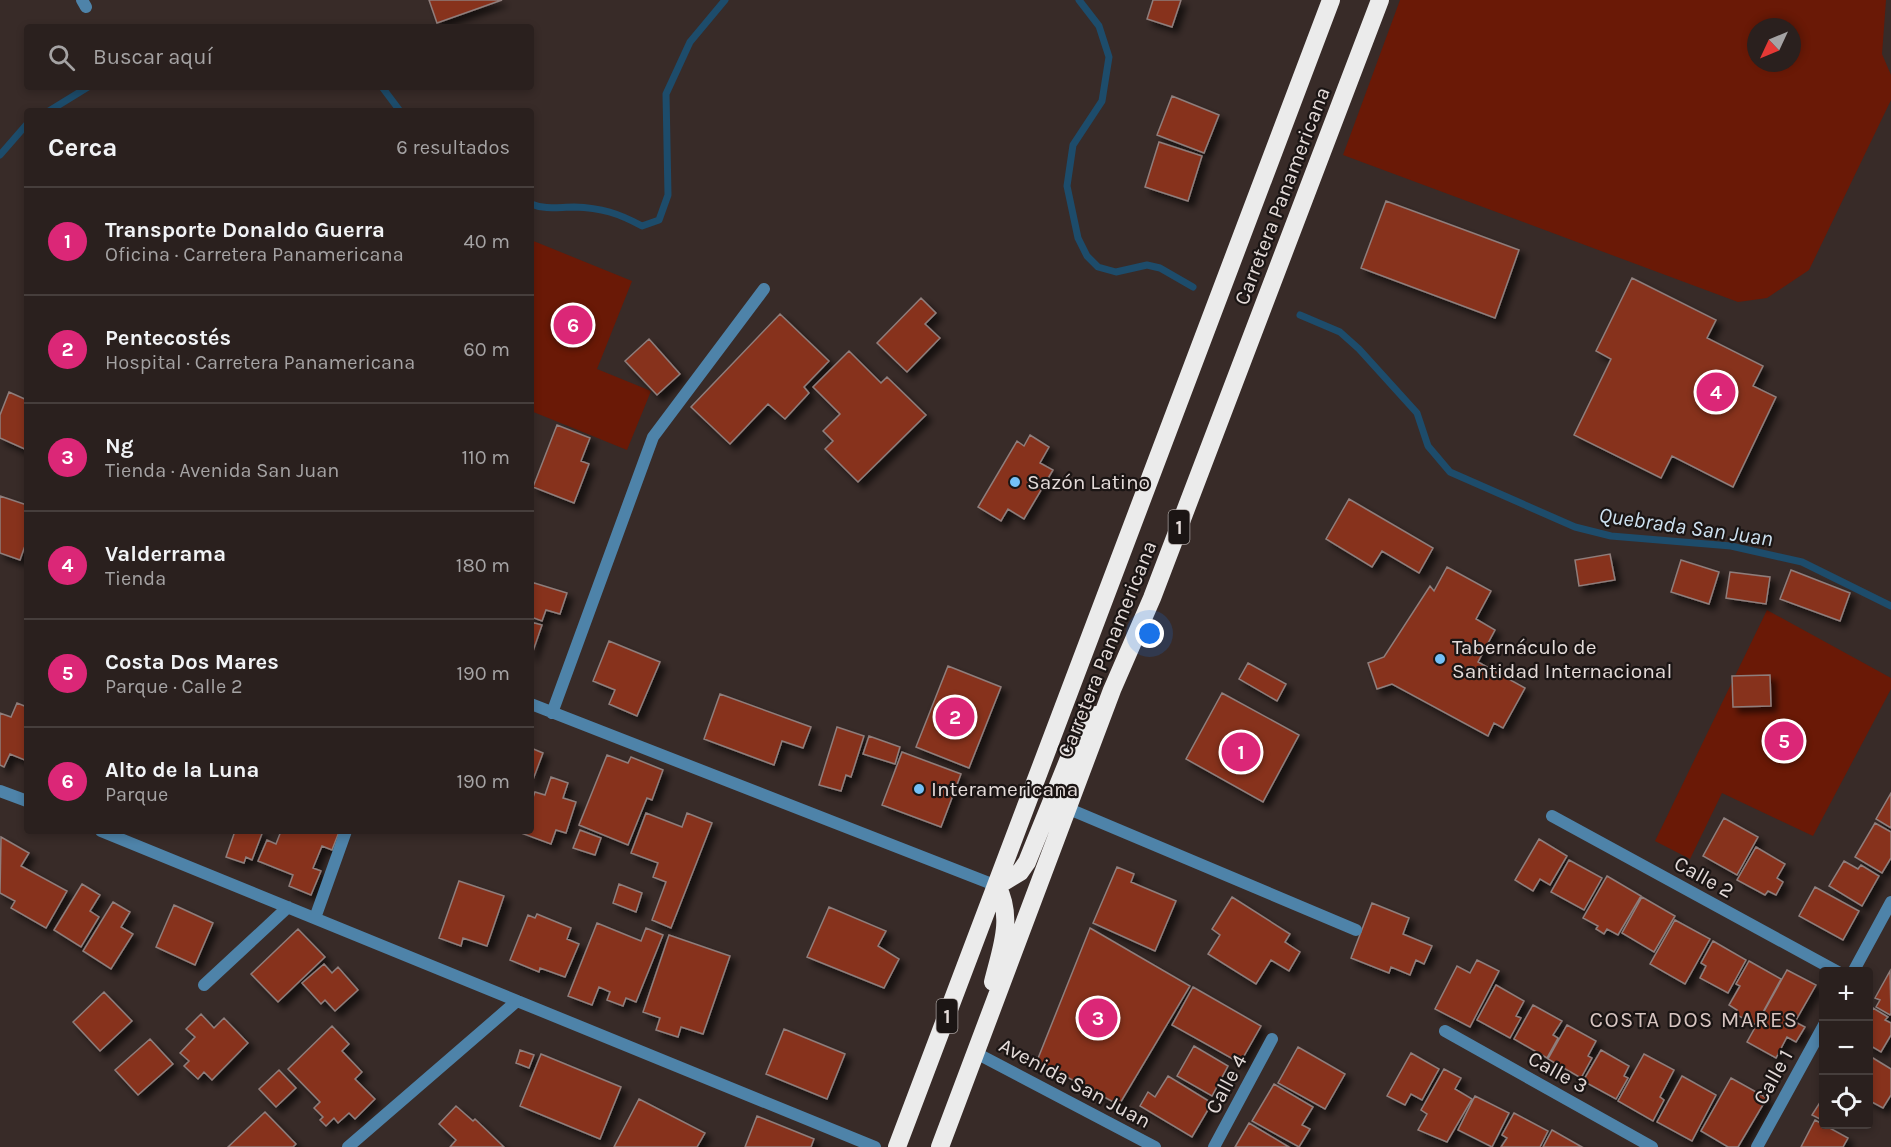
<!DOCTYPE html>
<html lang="es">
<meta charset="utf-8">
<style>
body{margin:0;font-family:Karla,sans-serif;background:#362d2b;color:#f1f3f6}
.controls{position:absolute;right:18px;bottom:18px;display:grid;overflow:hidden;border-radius:6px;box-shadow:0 3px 9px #0003}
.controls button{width:54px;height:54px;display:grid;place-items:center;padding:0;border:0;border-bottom:2px solid #463e3c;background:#2a201e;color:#f1f3f6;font:30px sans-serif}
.compass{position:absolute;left:1747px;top:18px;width:54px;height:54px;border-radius:50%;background:#2a201e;box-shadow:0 3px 9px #0003;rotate:226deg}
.you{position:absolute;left:1150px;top:634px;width:21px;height:21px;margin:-15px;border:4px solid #fff;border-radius:50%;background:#1a73e8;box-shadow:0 0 0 9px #1a73e833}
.badge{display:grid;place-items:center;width:39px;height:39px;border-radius:50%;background:#db2777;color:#fff;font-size:20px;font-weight:700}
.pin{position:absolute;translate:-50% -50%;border:3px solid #fff;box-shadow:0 2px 6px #0006}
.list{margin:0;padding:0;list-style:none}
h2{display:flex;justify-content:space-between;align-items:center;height:78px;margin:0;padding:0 24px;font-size:26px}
h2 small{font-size:20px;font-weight:400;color:#a5a3a4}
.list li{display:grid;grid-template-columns:39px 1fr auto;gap:18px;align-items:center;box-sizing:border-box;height:108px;padding:0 24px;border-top:2px solid #463e3c}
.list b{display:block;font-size:22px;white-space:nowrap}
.list p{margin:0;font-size:20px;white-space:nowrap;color:#a5a3a4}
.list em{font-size:20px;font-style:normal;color:#a5a3a4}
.icon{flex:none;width:33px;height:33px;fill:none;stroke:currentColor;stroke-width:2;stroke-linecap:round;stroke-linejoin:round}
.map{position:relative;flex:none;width:1891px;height:1147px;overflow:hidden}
.search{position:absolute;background:#2a201e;box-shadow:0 3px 9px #0003;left:24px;top:24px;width:510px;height:66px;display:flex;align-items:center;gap:15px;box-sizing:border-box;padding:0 21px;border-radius:6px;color:#a5a3a4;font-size:22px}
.panel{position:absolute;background:#2a201e;box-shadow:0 3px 9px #0003;left:24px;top:108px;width:510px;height:726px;border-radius:6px}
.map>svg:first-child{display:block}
</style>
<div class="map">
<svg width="1891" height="1147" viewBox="0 0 1891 1147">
<defs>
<filter id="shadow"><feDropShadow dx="5.5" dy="5.5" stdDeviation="3" flood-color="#0009"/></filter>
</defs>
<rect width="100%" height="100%" fill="#382b28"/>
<path fill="#6a1906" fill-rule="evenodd" d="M1400,0h486l-4,54 9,21v25l-82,170 -42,28 -29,4 -395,-147zM1756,27h36v36h-36z
M531,240l101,41 -35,88 54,22 -24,59 -96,-39z
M1767,610l124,68v11l-78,147 -91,-43 -32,66 -35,-18z"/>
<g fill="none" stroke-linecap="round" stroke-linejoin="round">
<path stroke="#1d4c6b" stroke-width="7" d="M1079,0l20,26 10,31 -7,44 -29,44 -6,41 11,52 9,18 11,11 18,5 31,-7 13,3 33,19
M382,87l18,24
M49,111l39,-24
M0,155l27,-31
M531,204c14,6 28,3 43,3 28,1 44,6 68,19l17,-6 9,-25 -2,-101 24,-52 35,-42
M1300,315l40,17 19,17 58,64 11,33 22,26 125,55 36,9 120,10 71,16 89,44"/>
</g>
<path fill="#87321f" stroke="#8f7e7b" stroke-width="1.5" filter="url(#shadow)" d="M429,0h73l-65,23z
M1153,0h28l-9,27 -25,-8z
M1172,96l47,19 -15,38 -47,-18z
M1159,142l43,14 -14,45 -43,-14z
M1386,201l133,49 -24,68 -134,-50z
M1632,278l84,42 -9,18 56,28 -10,20 23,11 -43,90 -61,-31 -11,22 -87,-43 37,-76 -15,-8z
M921,298l15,15 -11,11 15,14 -33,34 -30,-29z
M780,314l49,47 -25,26 5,6 -24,26 -17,-15 -38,40 -39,-37z
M649,339l31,35 -23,21 -32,-34z
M849,351l32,32 6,-6 39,38 -68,67 -33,-33 8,-8 -10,-10 17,-17 -27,-27z
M9,392l18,8v50l-27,-12v-23z
M557,425l33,13 -9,23 8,3 -15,39 -41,-16z
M1030,435l19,12 -9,16 13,7 -29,49 -16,-10 -7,12 -23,-14 39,-66 7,5z
M0,496l27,9v35l-7,20 -20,-7z
M1349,499l84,49 -14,25 -37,-22 -10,16 -46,-28z
M1610,554l5,26 -36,6 -4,-26z
M1681,560l38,12 -10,32 -38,-12z
M1447,567l44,24 -15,28 19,11 -17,32 47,26 -22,40 -9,-5 -6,13 -96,-52 -15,5 -9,-26 16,-6 46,-71 4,5z
M1791,570l59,23 -10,28 -60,-22z
M1730,572l40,5 -4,27 -40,-6z
M531,582l36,11 -7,21 -14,-4 -4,11 -11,-4z
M531,622l11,3 -11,32z
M609,641l51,21 -23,54 -28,-12 6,-14 -22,-9z
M1248,663l38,21 -9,17 -38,-22z
M948,666l53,21 -32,81 -53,-21z
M1770,675l1,31 -38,1 -1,-31z
M1222,693l77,42 -36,67 -77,-43z
M720,694l91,33 -8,21 -21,-7 -8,24 -70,-26z
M17,703l10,4v54l-17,-7 -6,13 -4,-2v-52l11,4z
M837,727l27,9 -13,41 -5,-2 -5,16 -22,-6z
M869,736l31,11 -5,17 -32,-10z
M531,748l12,5 -12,32z
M902,752l59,22 -20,53 -59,-22z
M607,755l21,8 3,-6 32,13 -11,30 -5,-2 -19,47 -49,-20z
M551,777l17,6 -5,15 13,4 -10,31 -10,-3 -5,14 -30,-11 10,-2v-28l4,-11 10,3z
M1891,793v35l-15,-9z
M646,813l36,14 5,-14 25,10 -41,105 -19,-8 14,-38 -13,-5 5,-14 -27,-10z
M1724,818l34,19 -21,38 -34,-19z
M1875,823l16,9v26l-9,15 -27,-16z
M580,830l21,8 -6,17 -22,-7z
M235,831h28l-11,29 -6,-3 -2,6 -18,-6z
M281,831l58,1 -7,18 -10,-4 -9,22 8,3 -10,24 -22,-9 4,-11 -35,-14 9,-21 9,4z
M1,837l28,16 -8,13 46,25 -21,37 -35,-20 4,-7 -15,-8z
M1539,839l28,17 -17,29 -10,-6 -7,12 -18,-11z
M1756,847l29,17 -8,14 6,4 -7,13 -8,-4 -3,4 -28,-15z
M1569,860l33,18 -18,32 -33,-18z
M1844,861l14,8 3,-4 18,11 -17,30 -33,-20z
M1117,867l17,7 -3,8 45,19 -21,50 -62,-28z
M1607,876l34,20 -23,39 -11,-6 -3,5 -8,-5 2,-3 -15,-8z
M459,881l45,15 -17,50 -24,-8 -2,8 -22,-8z
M82,884l18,11 -10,16 9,6 -18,30 -27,-17z
M619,884l23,9 -6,19 -23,-9z
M1815,887l44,24 -16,29 -44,-24z
M1232,897l58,37 -5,8 15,10 -11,19 -18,-11 -15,24 -48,-30 12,-19 -8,-6z
M1642,897l33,19 -21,36 -32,-19z
M113,902l17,10 -9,15 12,7 -22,35 -28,-18z
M1372,903l37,15 -6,16 29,12 -8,18 -8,-4 -6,15 -19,-8 -2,6 -38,-15z
M174,905l39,18 -18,42 -39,-18z
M829,907l57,24 -8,15 21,13 -15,29 -77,-31z
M537,914l34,14 -4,11 12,5 -14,33 -25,-9 -1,4 -29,-12 18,-45 7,3z
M1675,920l35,19 -25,45 -35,-20z
M597,923l44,18 5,-13 17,7 -27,67 -10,-4 -3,8 -16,-6 3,-8 -11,-5 -7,18 -24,-9z
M1090,928l100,58 -71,119 -82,-44z
M298,929l27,28 -47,45 -27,-28z
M669,935l61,21 -27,78 -22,-7 -3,10 -22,-7 4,-12 -17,-6z
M1713,941l33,19 -18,33 -28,-15 6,-12 -5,-3z
M1477,960l22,11 -29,56 -35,-18 22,-43 13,7z
M1749,961l32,18 -25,46 -21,-11 2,-4 -8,-5 11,-19 -4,-2z
M324,964l8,9 6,-6 20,23 -23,21 -10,-11 -4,4 -19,-21z
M1787,970l29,15 -21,37 10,5 -9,15 -9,-5 -11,21 -29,-16z
M1890,971l1,42 -1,2 -14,-8 4,-7 -5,-2z
M1496,985l28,16 -8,15 5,2 -11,20 -33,-18z
M1193,987l68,39 -21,37 -68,-38z
M104,992l28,29 -32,30 -27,-29z
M1533,1005l29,16 -9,14 5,3 -11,20 -33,-19z
M1873,1008l15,9 -3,3 6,3v12l-10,17 -10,-6 -3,4v-34z
M201,1014l13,14 10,-10 24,25 -36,37 -8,-8 -6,7 -14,-13 5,-5 -9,-8 15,-16 -9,-8z
M1567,1025l29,16 -8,15 4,2 -11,20 -33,-19z
M332,1026l17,18 -7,7 20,21 -7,7 20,20 -20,20 -6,-6 -11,10 -4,-5 -8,8 -6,-6 3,-3 -9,-9 6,-6 -32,-33z
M784,1029l61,25 -18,45 -61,-25z
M150,1039l23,25 -35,31 -23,-25z
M1194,1046l34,20 -16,30 -35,-20z
M1298,1047l47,27 -20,35 -47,-26z
M520,1050l14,5 -5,13 -13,-5z
M1601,1050l28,16 -5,10 4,2 -12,21 -33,-18z
M1411,1053l28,16 -17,31 -11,-6 -6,11 -18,-9z
M541,1054l80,33 -21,52 -80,-33z
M1644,1054l30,16 -14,27 4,3 -11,21 -35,-20z
M1868,1055l23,14v26l-8,13 -15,-8z
M1444,1069l17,9 -6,11 17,10 -25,43 -29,-12 9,-16 -6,-4z
M279,1070l17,18 -20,19 -17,-18z
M1168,1076l44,27 -20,34 -52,-31 8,-14 7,5z
M1682,1076l34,19 -24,46 -35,-19z
M1731,1078l36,20 -29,49h-10l-27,-16z
M1274,1084l39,23 -11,18 8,4 -11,18 -47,-26z
M1475,1096l34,17 -17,34 -34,-17z
M1824,1096v25l-12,-6z
M639,1099l66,34 -8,14h-83z
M456,1106l17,15 2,-2 29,28h-54l6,-7 -17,-16z
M265,1112l31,32 -3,3h-65z
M1514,1113l34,18 -8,16h-39l6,-9 -5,-3z
M757,1116l57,23 -3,8h-66z
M1815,1120l33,18 -5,9h-42z
M1249,1123l40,24h-54z
M1552,1130l30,17h-39z"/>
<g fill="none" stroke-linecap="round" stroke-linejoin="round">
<path stroke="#4e83a9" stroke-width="12" d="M82,0l4,7
M531,704l466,182
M552,713l101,-276 111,-148
M0,791l27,10
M1069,809l287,121
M1552,816l286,156
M101,831l774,316
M315,918l31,-87
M1853,972l38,-70
M204,985l84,-78
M1445,1031l207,116
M976,1053l179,94
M348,1147l169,-146
M1214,1147l58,-108
M1757,1147l67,-122"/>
<path stroke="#ebebeb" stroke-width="18" d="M997,886l23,-14 7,-10 45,-111 24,-36
M993,982c8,-33 21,-64 4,-96
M897,1147l434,-1147
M940,1147l172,-457 40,-92 228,-598"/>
</g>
<g fill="#74c0f6" stroke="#1b1514" stroke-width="2">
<circle cx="1015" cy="482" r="6"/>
<circle cx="1440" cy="659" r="6"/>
<circle cx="919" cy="789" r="6"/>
</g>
<g text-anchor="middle" stroke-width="4.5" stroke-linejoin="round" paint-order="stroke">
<g fill="#1b1514" stroke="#a8a09e" stroke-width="1.5">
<rect x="1168.5" y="510" width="21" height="34" rx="4.5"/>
<rect x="936.5" y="999" width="21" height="34" rx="4.5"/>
</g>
<g font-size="20" font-weight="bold" fill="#e4dbd9">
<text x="1179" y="534">1</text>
<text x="947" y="1023">1</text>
</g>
<g font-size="21" fill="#e4dbd9" stroke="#1b1514">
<text transform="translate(1282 196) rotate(-69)" y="7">Carretera Panamericana</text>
<text transform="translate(1107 649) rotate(-68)" y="7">Carretera Panamericana</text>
<text transform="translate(1704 877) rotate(29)" y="7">Calle 2</text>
<text transform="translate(1558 1072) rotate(29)" y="7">Calle 3</text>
<text transform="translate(1773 1077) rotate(-61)" y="7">Calle 1</text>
<text transform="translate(1075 1083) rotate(28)" y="7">Avenida San Juan</text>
<text transform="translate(1226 1084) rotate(-62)" y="7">Calle 4</text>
</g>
<g font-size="21" fill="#e4dbd9" stroke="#1b1514" text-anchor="start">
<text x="1027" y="489">Sazón Latino</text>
<text x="1452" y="654">Tabernáculo de<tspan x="1452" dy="24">Santidad Internacional</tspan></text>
<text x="931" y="796">Interamericana</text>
</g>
<g font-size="22" font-style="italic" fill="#cde1f0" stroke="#1b1514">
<text transform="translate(1686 526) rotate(8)" y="8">Quebrada San Juan</text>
</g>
<g font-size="22" letter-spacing="1.5" fill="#d7c5c1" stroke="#1b1514">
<text x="1694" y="1027">COSTA DOS MARES</text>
</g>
</g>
</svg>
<div class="controls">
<button>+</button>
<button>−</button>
<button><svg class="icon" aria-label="locate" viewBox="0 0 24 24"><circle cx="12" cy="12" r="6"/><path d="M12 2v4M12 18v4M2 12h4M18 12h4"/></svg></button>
</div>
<svg class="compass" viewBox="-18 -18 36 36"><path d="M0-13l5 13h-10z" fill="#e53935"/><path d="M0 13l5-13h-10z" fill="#a5a3a4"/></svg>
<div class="you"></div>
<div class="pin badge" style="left:1241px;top:752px">1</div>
<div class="pin badge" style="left:955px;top:717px">2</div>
<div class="pin badge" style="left:1098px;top:1018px">3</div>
<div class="pin badge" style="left:1716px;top:392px">4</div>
<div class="pin badge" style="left:1784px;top:741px">5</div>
<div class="pin badge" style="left:573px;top:325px">6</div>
<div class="search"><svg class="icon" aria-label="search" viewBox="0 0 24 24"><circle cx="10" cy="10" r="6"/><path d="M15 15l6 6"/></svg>Buscar aquí</div>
<section class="panel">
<h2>Cerca<small>6 resultados</small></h2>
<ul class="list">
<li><span class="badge">1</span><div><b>Transporte Donaldo Guerra</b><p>Oficina · Carretera Panamericana</p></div><em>40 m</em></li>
<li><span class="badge">2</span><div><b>Pentecostés</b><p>Hospital · Carretera Panamericana</p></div><em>60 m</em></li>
<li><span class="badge">3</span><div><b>Ng</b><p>Tienda · Avenida San Juan</p></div><em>110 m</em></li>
<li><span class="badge">4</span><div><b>Valderrama</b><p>Tienda</p></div><em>180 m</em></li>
<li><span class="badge">5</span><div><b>Costa Dos Mares</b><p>Parque · Calle 2</p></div><em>190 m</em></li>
<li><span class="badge">6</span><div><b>Alto de la Luna</b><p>Parque</p></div><em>190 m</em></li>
</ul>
</section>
</div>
